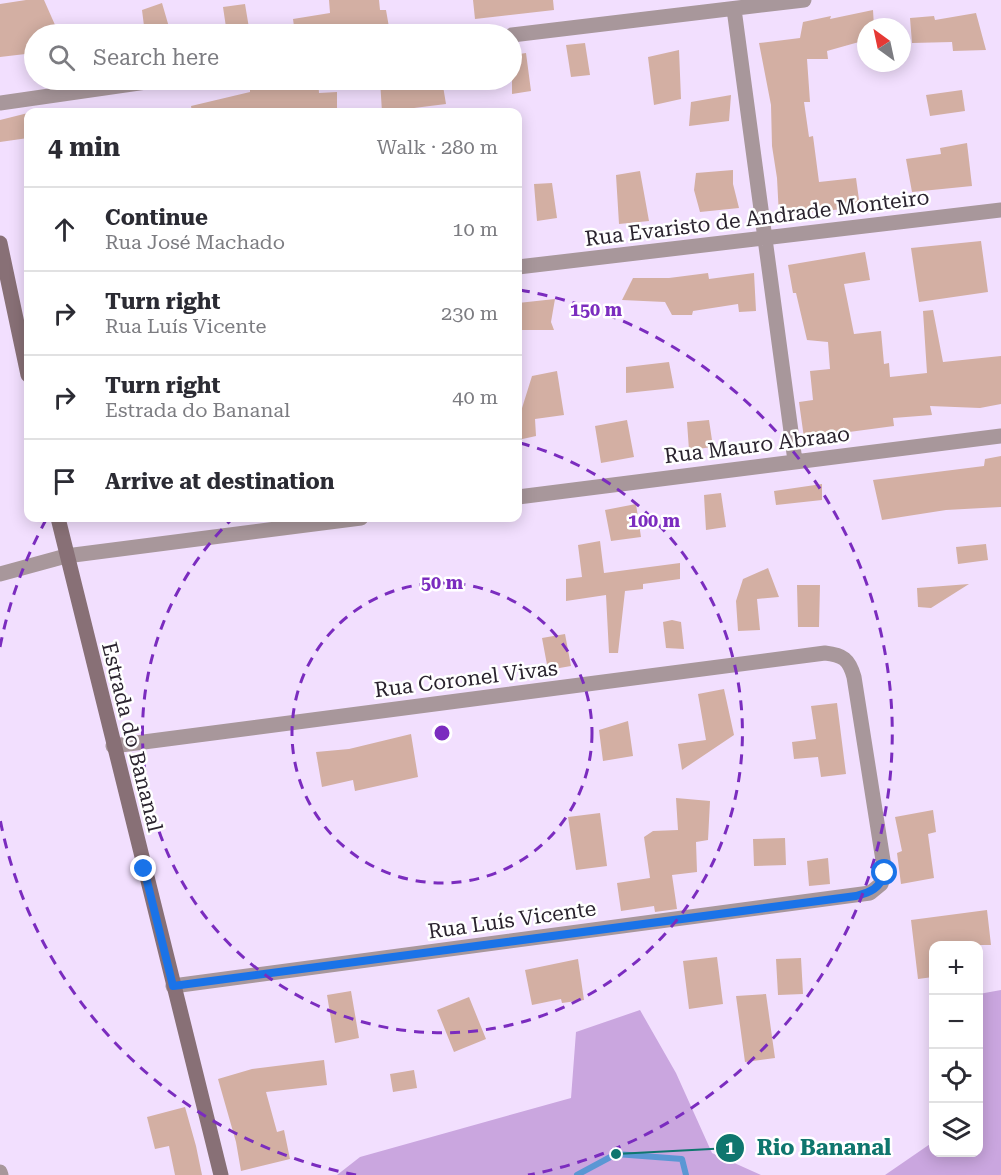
<!DOCTYPE html>
<meta charset="utf-8">
<style>
body{margin:0;font-family:"Roboto Serif",serif;background:#f2f2f3;color:#2b2b33}
.controls{position:absolute;right:18px;bottom:18px;display:grid;overflow:hidden;border-radius:12px;box-shadow:0 3px 15px #0003}
.controls button{width:54px;height:54px;display:grid;place-items:center;padding:0;border:0;border-bottom:2px solid #e1e1e2;background:#fff;color:#2b2b33;font:30px sans-serif}
.compass{position:absolute;left:857px;top:18px;width:54px;height:54px;border-radius:50%;background:#fff;box-shadow:0 3px 15px #0003;rotate:327deg}
.stop{position:absolute;width:18px;height:18px;margin:-14px;border:4px solid #1a73e8;border-radius:50%;background:#fff}
.stop.end{background:#1a73e8;border-color:#fff;box-shadow:0 2px 6px #0008}
.list{margin:0;padding:0;list-style:none}
h2{display:flex;justify-content:space-between;align-items:center;height:78px;margin:0;padding:0 24px;font-size:26px}
h2 small{font-size:20px;font-weight:400;color:#7c7c81}
.list li{display:grid;grid-template-columns:39px 1fr auto;gap:18px;align-items:center;box-sizing:border-box;height:84px;padding:0 24px;border-top:2px solid #e1e1e2}
.list b{display:block;font-size:22px;white-space:nowrap}
.list p{margin:0;font-size:20px;white-space:nowrap;color:#7c7c81}
.list em{font-size:20px;font-style:normal;color:#7c7c81}
.icon{flex:none;width:33px;height:33px;fill:none;stroke:currentColor;stroke-width:2;stroke-linecap:round;stroke-linejoin:round}
.map{position:relative;flex:none;width:1001px;height:1175px;overflow:hidden}
.search{position:absolute;background:#fff;box-shadow:0 3px 15px #0003;left:24px;top:24px;width:498px;height:66px;display:flex;align-items:center;gap:15px;box-sizing:border-box;padding:0 21px;border-radius:33px;color:#7c7c81;font-size:22px}
.panel{position:absolute;background:#fff;box-shadow:0 3px 15px #0003;left:24px;top:108px;width:498px;height:414px;border-radius:12px}
.map>svg:first-child{display:block}
</style>
<div class="map">
<svg width="1001" height="1175" viewBox="0 0 1001 1175">
<rect width="100%" height="100%" fill="#f2dffe"/>
<path fill="#caa6df" d="M1001,990v185h-116l48,-33 1,10h44l1,-158z
M640,1010l36,63 36,80 49,22h-424l23,-18 211,-59 5,-66z"/>
<g fill="none" stroke-linecap="round" stroke-linejoin="round">
<path stroke="#5b97d4" stroke-width="6" d="M577,1175l39,-21 66,5 4,16"/>
</g>
<path fill="#d3afa3" d="M26,0h18l15,34h-25v19l-34,4v-53z
M329,0h50l1,10h6l4,23 -95,1 -2,-15 37,-6z
M473,0h80l1,10 -79,9z
M162,3l9,31h-26l-3,-24z
M245,4l5,30h-23l-4,-27z
M873,10l1,17h-8v13l-39,11 1,8h-21l3,43h-6l5,35 4,-1 6,46 37,-4 4,29 -81,9 -2,-38 -5,-32 -1,-41 -12,-62 41,-5 3,-16 28,-6 -1,3z
M976,13l10,37 -33,1 -1,-9 -40,1 -2,-25 24,-2 1,4z
M585,43l5,32 -19,2 -5,-32z
M679,50l2,49 -27,6 -6,-48z
M526,53l5,38 -19,3v-39z
M296,80h22l1,13 18,-1v20h-22l-1,-2 -18,2h-104l-1,-6 59,-14v-4z
M380,80h62l4,24 -64,8z
M962,90l3,21 -35,5 -4,-21z
M731,95l-2,26 -40,5 2,-24z
M28,113v25l-28,4v-22z
M967,143l5,43 -60,6 -6,-33 35,-5 -1,-6z
M733,170v14l6,24 -39,4 -6,-22 2,-17z
M640,171l9,50 -30,3 -3,-49z
M552,183l5,35 -20,3 -3,-37z
M981,241l7,51 -69,10 -8,-54z
M865,252l5,28 -26,4 10,50 27,-3 3,33 5,-1 1,14 37,-4 -4,-62 10,-1 10,52 58,-6v48l-21,4 -50,-2 2,9 -39,3 1,8 -90,12 -5,-36 14,-2 -3,-29 20,-2 -2,-27 -21,-2 -11,-47h-3l-5,-28z
M708,273l1,6 45,-6 2,38 -17,1 -1,-8 -45,7 -1,4h-20l-7,-13 -43,-2 11,-22h36z
M555,299l-4,23 3,8h-36v-27z
M669,362l5,26 -48,5v-26z
M557,371l7,44 -29,4 1,17 -18,4v-19l14,-45z
M627,420l7,37 -33,6 -6,-37z
M709,420l4,27 -24,3 -2,-28z
M1001,456v51l-55,3 -64,10 -9,-40 111,-14 1,-7z
M822,484v16l-46,5 -2,-14z
M721,493l5,34 -20,3 -2,-35z
M636,504l5,33 -30,4 -6,-31z
M600,541l4,32 76,-10v16l-37,5v5l-18,2 -7,62h-9l-3,-58 -40,6v-22l16,-2 -4,-32z
M986,544l2,16 -30,4 -2,-17z
M768,568l11,29 -22,2 3,31 -22,1 -2,-30 7,-22z
M969,584l-38,24 -13,-1 -1,-19z
M797,585h23l-1,42h-21z
M672,620l9,2 3,27 -18,-1 -3,-26z
M565,634l6,32 -23,4 -6,-32z
M724,689l10,46 -52,35 -4,-26 28,-4 -8,-46z
M837,703l9,71 -25,3 -3,-20 -24,2 -2,-17 24,-3 -5,-33z
M628,721l5,35 -30,5 -4,-31z
M411,734l7,43 -63,14 -2,-11 -31,7 -6,-35 33,-3z
M676,798l34,3 -2,39 -12,2 1,30 -25,3 5,34 -22,3 -1,-6 -33,5 -4,-28 33,-5 -6,-41 9,-6 25,-1z
M933,810l3,22 -8,2 6,44 -33,6 -4,-31 5,-2 -7,-34z
M600,813l7,53 -31,4 -8,-53z
M785,838l1,27 -32,1 -1,-27z
M828,858l2,26 -21,2 -2,-25z
M987,910l4,35h-58v32l-15,2 -7,-59z
M717,957l6,47 -34,5 -6,-48z
M801,958l2,36 -25,1 -2,-36z
M578,959l6,41 -22,3 -1,-4 -29,6 -7,-35z
M351,991l8,47 -24,5 -8,-48z
M766,994l9,64 -30,4 -9,-66z
M469,997l17,42 -32,13 -17,-42z
M324,1060l3,25 -61,7 11,40 7,-2 6,29 -49,12 -5,-29 -18,-63 34,-10z
M414,1070l3,18 -24,4 -3,-18z
M185,1107l11,39 6,29h-27l-6,-29 -14,3 -8,-32z"/>
<g fill="none" stroke-linecap="round" stroke-linejoin="round">
<path stroke="#a8979b" stroke-width="15" d="M734,9l61,452
M512,35l292,-35
M0,103l160,-23
M518,267l483,-57
M518,497l483,-61
M0,574l66,-18 295,-38
M113,746l712,-93c18,2 24,6 29,24l31,196 -4,11 -11,9 -697,93
M0,1172l1,3"/>
<path stroke="#887076" stroke-width="15" d="M0,243l28,132
M58,518l163,657"/>
</g>
<g fill="none" stroke-linecap="round" stroke-linejoin="round">
<path stroke="#1a73e8" stroke-width="8" d="M144,869l29,117 683,-90c15,-4 23,-7 29,-23"/>
</g>
<g fill="none" stroke="#7b2cbf" stroke-width="3" stroke-dasharray="10 8">
<circle cx="442" cy="733" r="150"/>
<path d="M520 443A300 300 0 1 1 232 519"/>
<path d="M356 1175A450 450 0 0 1 0 819M0 647A450 450 0 0 1 47 518M520 290A450 450 0 0 1 528 1175"/>
</g>
<g text-anchor="middle" stroke-width="5" stroke-linejoin="round" paint-order="stroke">
<g font-size="21" fill="#2a232e" stroke="#fff">
<text transform="translate(757 218) rotate(-7)" y="7">Rua Evaristo de Andrade Monteiro</text>
<text transform="translate(757 445) rotate(-7)" y="7">Rua Mauro Abraao</text>
<text transform="translate(466 679) rotate(-7)" y="7">Rua Coronel Vivas</text>
<text transform="translate(132 737) rotate(76)" y="7">Estrada do Bananal</text>
<text transform="translate(512 920) rotate(-8)" y="7">Rua Luís Vicente</text>
</g>
</g>
<circle cx="442" cy="733" r="9" fill="#7b2cbf" stroke="#fff" stroke-width="3"/>
<g font-size="18" text-anchor="middle" font-weight="bold" fill="#7b2cbf" stroke="#fff" stroke-width="5" stroke-linejoin="round" paint-order="stroke">
<text x="596" y="316">150 m</text>
<text x="654" y="527">100 m</text>
<text x="442" y="589">50 m</text>
</g>
<path fill="none" stroke="#0f766e" stroke-width="2" d="M616 1154L730 1148"/>
<g fill="#0f766e" stroke="#fff" stroke-width="2">
<circle cx="616" cy="1154" r="6"/>
<circle cx="730" cy="1148" r="15"/>
</g>
<g font-size="18" text-anchor="middle" font-weight="bold" fill="#fff">
<text x="730" y="1154">1</text>
</g>
<g font-size="22" text-anchor="middle" font-weight="bold" fill="#0f766e" stroke="#fff" stroke-width="5" stroke-linejoin="round" paint-order="stroke">
<text x="824" y="1155">Rio Bananal</text>
</g>
</svg>
<div class="controls">
<button>+</button>
<button>−</button>
<button><svg class="icon" aria-label="locate" viewBox="0 0 24 24"><circle cx="12" cy="12" r="6"/><path d="M12 2v4M12 18v4M2 12h4M18 12h4"/></svg></button>
<button><svg class="icon" aria-label="layers" viewBox="0 0 24 24"><path d="M12 4l9 5-9 5-9-5zM3 14l9 5 9-5"/></svg></button>
</div>
<svg class="compass" viewBox="-18 -18 36 36"><path d="M0-13l5 13h-10z" fill="#e53935"/><path d="M0 13l5-13h-10z" fill="#7c7c81"/></svg>
<div class="stop" style="left:885px;top:873px"></div>
<div class="stop end" style="left:144px;top:869px"></div>
<div class="search"><svg class="icon" aria-label="search" viewBox="0 0 24 24"><circle cx="10" cy="10" r="6"/><path d="M15 15l6 6"/></svg>Search here</div>
<section class="panel">
<h2>4 min<small>Walk · 280 m</small></h2>
<ul class="list">
<li><svg class="icon" aria-label="ahead" viewBox="0 0 24 24"><path d="M12 20V5M6 11l6-6 6 6"/></svg><div><b>Continue</b><p>Rua José Machado</p></div><em>10 m</em></li>
<li><svg class="icon" aria-label="right" viewBox="0 0 24 24"><path d="M7 20v-9h11M14 6l5 5-5 5"/></svg><div><b>Turn right</b><p>Rua Luís Vicente</p></div><em>230 m</em></li>
<li><svg class="icon" aria-label="right" viewBox="0 0 24 24"><path d="M7 20v-9h11M14 6l5 5-5 5"/></svg><div><b>Turn right</b><p>Estrada do Bananal</p></div><em>40 m</em></li>
<li><svg class="icon" aria-label="arrive" viewBox="0 0 24 24"><path d="M6 21V4h12l-3 4 3 4H6"/></svg><div><b>Arrive at destination</b></div></li>
</ul>
</section>
</div>
